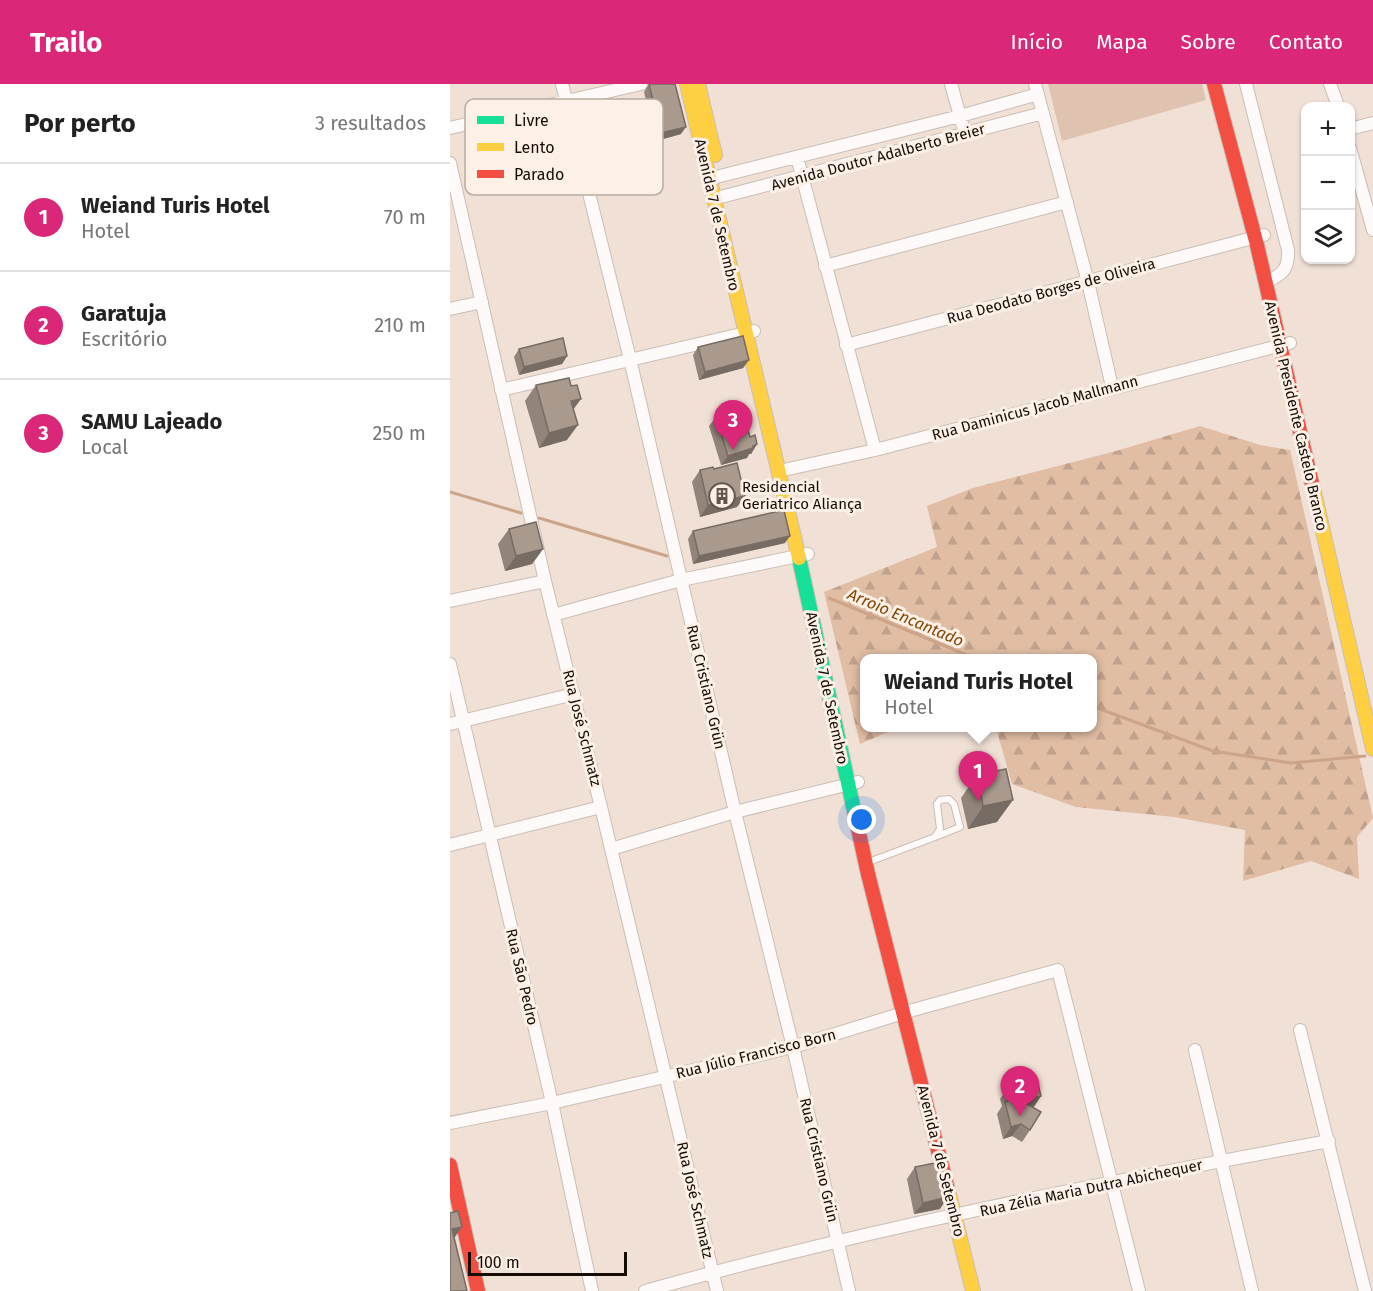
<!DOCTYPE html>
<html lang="pt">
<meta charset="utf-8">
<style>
body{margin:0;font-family:"Fira Sans",sans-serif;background:#f2f2f2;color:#222}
.controls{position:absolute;right:18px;top:18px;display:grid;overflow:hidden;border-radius:12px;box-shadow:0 2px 4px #0004}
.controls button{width:54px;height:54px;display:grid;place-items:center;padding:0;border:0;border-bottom:2px solid #e0e0e0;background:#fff;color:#222;font:30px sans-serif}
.scale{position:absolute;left:18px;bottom:15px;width:159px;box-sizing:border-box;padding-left:6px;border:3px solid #160c05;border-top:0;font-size:16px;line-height:21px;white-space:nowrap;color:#160c05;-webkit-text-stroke:4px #fcf0e7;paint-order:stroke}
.you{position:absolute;left:412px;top:736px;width:21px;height:21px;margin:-15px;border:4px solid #fff;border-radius:50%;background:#1a73e8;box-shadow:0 0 0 9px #1a73e833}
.badge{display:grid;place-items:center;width:39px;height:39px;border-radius:50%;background:#db2777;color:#fff;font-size:20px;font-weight:700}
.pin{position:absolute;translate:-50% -50px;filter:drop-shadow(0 2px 3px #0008)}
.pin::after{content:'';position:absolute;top:32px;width:21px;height:18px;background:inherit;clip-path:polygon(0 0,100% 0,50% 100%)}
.popup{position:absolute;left:410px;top:570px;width:237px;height:78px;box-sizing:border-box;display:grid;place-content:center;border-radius:12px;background:#fff;filter:drop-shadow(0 2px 4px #0005);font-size:20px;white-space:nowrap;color:#767676}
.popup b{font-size:22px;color:#222}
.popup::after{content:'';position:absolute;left:50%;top:100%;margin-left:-12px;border:12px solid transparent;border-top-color:#fff}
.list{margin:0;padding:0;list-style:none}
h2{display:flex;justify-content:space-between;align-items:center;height:78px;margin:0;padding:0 24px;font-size:26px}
h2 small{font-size:20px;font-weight:400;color:#767676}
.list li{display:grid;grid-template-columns:39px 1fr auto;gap:18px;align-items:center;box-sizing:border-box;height:108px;padding:0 24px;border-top:2px solid #e0e0e0}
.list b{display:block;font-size:22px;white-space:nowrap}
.list p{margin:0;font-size:20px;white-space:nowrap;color:#767676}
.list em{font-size:20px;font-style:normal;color:#767676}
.icon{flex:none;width:33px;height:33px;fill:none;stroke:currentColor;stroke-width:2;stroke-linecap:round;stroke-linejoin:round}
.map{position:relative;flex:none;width:923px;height:1207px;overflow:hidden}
header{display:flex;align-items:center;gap:36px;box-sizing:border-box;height:84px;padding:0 30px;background:#db2777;color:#fff}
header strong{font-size:28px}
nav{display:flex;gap:33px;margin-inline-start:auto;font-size:21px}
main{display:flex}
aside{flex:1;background:#fff}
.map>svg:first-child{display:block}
</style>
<header>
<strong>Trailo</strong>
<nav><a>Início</a><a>Mapa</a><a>Sobre</a><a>Contato</a></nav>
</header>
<main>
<aside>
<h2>Por perto<small>3 resultados</small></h2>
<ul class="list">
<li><span class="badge">1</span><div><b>Weiand Turis Hotel</b><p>Hotel</p></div><em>70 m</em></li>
<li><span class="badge">2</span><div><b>Garatuja</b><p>Escritório</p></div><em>210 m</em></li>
<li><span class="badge">3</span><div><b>SAMU Lajeado</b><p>Local</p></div><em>250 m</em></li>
</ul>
</aside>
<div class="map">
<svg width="923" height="1207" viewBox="0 0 923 1207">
<defs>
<pattern id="forest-firs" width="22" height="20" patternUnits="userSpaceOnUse" patternTransform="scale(1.5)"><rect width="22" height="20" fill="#e1bda4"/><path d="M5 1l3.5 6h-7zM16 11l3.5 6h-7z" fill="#c0a18c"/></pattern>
</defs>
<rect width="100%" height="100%" fill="#f1e0d5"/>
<path fill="url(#forest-firs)" d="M750,342l60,19 30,5 83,368 -16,19 2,42 -48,-18 -68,20 2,-51 -71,-13 -98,-10 -64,-23 -16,-56h96v-70h-228v70h33l-37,16 -36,-152 113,-45 -10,-41 46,-18 143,-37z"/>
<path fill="#dfc3b0" d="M598,0h154l4,16 -144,41z"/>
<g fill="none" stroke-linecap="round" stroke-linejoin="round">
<path stroke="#cca488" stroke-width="3" d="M0,408l71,21
M89,434l128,38
M379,514l145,60
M642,622l121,45 78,12 74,-7"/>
<g stroke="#cabeb5" stroke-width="8">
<path id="lane" d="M416,779l69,-26 5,-8 -3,-25 3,-4 9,-1 5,5 6,23 -25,10"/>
</g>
<g stroke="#cabeb5" stroke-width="14">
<path id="street" d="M112,0l68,275 105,453 58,235 56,244
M501,0l14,50
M585,0l53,198 24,105
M796,0l42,166c1,19 -5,24 -22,32
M880,0l8,22
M0,44l191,-44
M900,45l23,-6
M900,64l23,82
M347,73l78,293
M0,79l95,418 56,226 116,484
M258,95l252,-63 78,-22
M263,115l330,-86
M375,182l242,-64
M0,225l32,-7
M396,261l418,-110
M51,306l253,-59
M329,387l96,-21 415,-107
M0,517l95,-20
M103,531l128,-35 127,-26
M0,580l102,439 40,188
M0,640l124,-30
M0,761l151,-38
M161,765l124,-37 123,-30
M850,946l65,261
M745,966l57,241
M0,1039l102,-20 241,-56 120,-37 145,-40 81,321
M195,1207c225,-63 455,-108 684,-150"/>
</g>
<g stroke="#cabeb5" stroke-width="16">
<path id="fast" d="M349,474l56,257"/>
</g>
<g stroke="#cabeb5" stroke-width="16">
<path id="slow" d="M237,0l112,474
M248,0l17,71
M863,404l60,261
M498,1106l25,101"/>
</g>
<g stroke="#cabeb5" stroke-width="16">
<path id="jam" d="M764,0l43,161 56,243
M405,731l13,59 80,316
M0,1081l28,126"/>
</g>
<use href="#lane" stroke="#fdfaf9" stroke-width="6"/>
<use href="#street" stroke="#fdfaf9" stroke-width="12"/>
<use href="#fast" stroke="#16e098" stroke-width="14"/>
<use href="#slow" stroke="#ffcf43" stroke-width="14"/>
<use href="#jam" stroke="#f24e42" stroke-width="14"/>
</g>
<path fill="#92847a" d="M199,0l32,50 -25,7 -12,-49z
M248,263l51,13 -6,8 -44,12 -6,-25z
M69,265l48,7 -5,8 -43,11 -5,-18z
M86,301l38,24 -7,31 -28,8 -14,-47z
M266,333l24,8 17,19 -6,10h-2l-2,4 -26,7 -12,-39z
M264,385l31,27 -8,11 -37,10 -8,-35 8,-12z
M59,445l34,20 -11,15 -27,7 -7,-27z
M243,447l92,12 -92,21 -5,-25z
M527,691l20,47 -29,7 -7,-31z
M558,1003l33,9 -8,12 -3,22 -8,12 -10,-6 -9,3 -6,-25 5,-8 -2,-7z
M465,1083l25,42 -26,5 -7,-35z"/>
<path fill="#776c63" d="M236,43l-5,7 -25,7 5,-8z
M117,272l-5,8 -43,11 5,-8z
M299,276l-6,8 -44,12 6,-8z
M131,315l-11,15 1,-13z
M128,341l-11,15 -28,8 10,-15z
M307,360l-6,10h-2l-2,4 -26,7 7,-9z
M295,412l-8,11 -37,10 8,-12z
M340,452l-5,7 -92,21 6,-8z
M93,465l-11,15 -27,7 11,-15z
M563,716l-16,22 -29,7 15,-23z
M591,1012l-8,12 -11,-7z
M571,1040l-9,12 -9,3 8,-12z
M498,1113l-8,12 -26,5 9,-11z
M12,1143l-12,17 2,-15z"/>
<path fill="#aa9a8e" stroke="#776c63" stroke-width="1.5" d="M199,0h26l11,43 -25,6z
M293,252l6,24 -44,12 -7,-25z
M113,254l4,18 -43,11 -5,-18z
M119,294l2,8 6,-1 4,14 -10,2 7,24 -29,8 -13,-48z
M285,327l5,14 6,-2 4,14 5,-2 2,9 -4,2v2l-25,8 -12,-39z
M287,379l8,33 -37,9 -8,-35 13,-3 1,2z
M334,426l6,26 -91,20 -6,-25z
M86,438l7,27 -27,7 -7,-27z
M556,685l7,31 -30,6 -6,-31z
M587,996l4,16 -19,5 19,11 -11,18 -9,-6 -10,3 -6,-25 6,-2 -3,-13z
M490,1078l8,35 -25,6 -8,-36z
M8,1127l4,16 -10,2 15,62h-17v-78z"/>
<defs>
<g id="building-ring" transform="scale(1.35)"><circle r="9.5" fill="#fcf0e7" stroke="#63564e" stroke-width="1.5"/><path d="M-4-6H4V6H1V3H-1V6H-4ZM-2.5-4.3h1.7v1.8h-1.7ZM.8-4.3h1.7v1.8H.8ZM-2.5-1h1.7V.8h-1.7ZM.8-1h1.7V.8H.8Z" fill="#63564e"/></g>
</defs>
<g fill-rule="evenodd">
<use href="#building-ring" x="272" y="412"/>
</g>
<g text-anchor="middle" stroke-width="6" stroke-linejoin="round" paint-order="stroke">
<g font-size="15" fill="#160c05" stroke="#fcf0e7">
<text transform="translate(428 73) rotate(-15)" y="5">Avenida Doutor Adalberto Breier</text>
<text transform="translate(267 131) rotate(77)" y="5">Avenida 7 de Setembro</text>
<text transform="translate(601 207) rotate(-15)" y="5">Rua Deodato Borges de Oliveira</text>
<text transform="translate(585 324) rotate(-15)" y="5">Rua Daminicus Jacob Mallmann</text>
<text transform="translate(846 332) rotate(77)" y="5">Avenida Presidente Castelo Branco</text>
<text transform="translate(256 603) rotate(77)" y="5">Rua Cristiano Grün</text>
<text transform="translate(377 604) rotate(78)" y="5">Avenida 7 de Setembro</text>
<text transform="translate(132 644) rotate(76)" y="5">Rua José Schmatz</text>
<text transform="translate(72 893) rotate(77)" y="5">Rua São Pedro</text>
<text transform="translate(306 970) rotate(-14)" y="5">Rua Júlio Francisco Born</text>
<text transform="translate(369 1076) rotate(77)" y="5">Rua Cristiano Grün</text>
<text transform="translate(491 1077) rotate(76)" y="5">Avenida 7 de Setembro</text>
<text transform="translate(641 1104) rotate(-12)" y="5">Rua Zélia Maria Dutra Abichequer</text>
<text transform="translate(245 1116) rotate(77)" y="5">Rua José Schmatz</text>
</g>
<g font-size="15" fill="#160c05" stroke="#fcf0e7" text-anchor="start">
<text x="292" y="408">Residencial<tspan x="292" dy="17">Geriatrico Aliança</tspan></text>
</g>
<g font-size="16" font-style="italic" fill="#834502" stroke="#fcf0e7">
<text transform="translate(456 533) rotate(23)" y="6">Arroio Encantado</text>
</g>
</g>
<rect x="15" y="15" width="198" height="96" rx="9" fill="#fcf0e7" stroke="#b7aca3" stroke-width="1.5"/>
<rect x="27" y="32" width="27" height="8" fill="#16e098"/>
<rect x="27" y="59" width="27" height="8" fill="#ffcf43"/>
<rect x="27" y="86" width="27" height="8" fill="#f24e42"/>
<g font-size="16" fill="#160c05">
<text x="64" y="42">Livre</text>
<text x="64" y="69">Lento</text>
<text x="64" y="96">Parado</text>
</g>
</svg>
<div class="controls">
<button>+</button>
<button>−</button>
<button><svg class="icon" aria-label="layers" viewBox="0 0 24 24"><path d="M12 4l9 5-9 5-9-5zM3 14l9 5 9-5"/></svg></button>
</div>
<div class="scale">100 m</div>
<div class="you"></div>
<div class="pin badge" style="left:528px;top:717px">1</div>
<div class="popup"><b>Weiand Turis Hotel</b>Hotel</div>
<div class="pin badge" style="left:570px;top:1032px">2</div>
<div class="pin badge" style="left:283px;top:366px">3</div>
</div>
</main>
